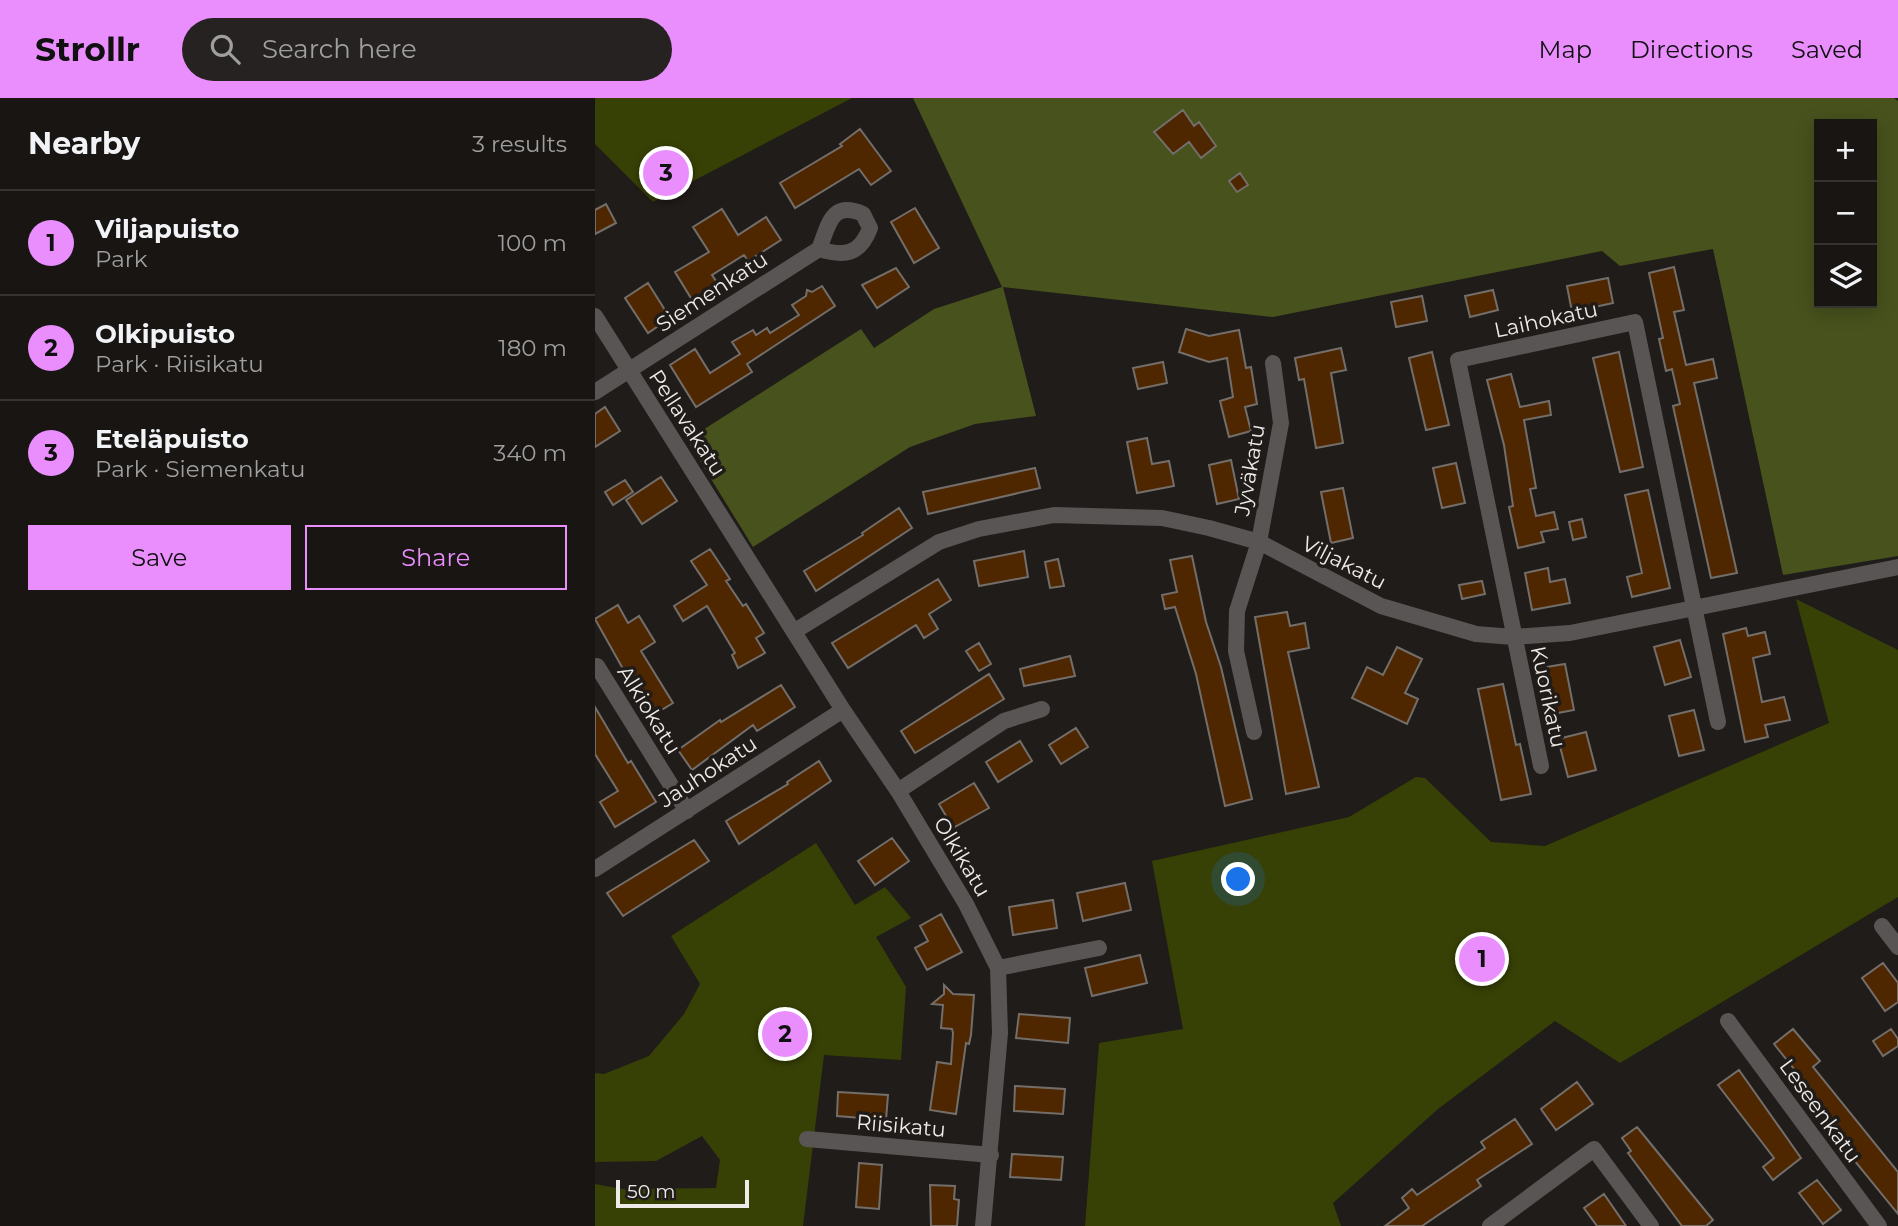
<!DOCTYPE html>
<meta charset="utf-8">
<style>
body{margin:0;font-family:Montserrat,sans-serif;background:#252221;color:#f1f3f6}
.controls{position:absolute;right:21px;top:21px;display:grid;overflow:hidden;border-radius:0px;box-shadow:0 4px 18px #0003}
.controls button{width:63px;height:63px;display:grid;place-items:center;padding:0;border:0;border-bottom:2px solid #363433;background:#181513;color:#f1f3f6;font:35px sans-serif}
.scale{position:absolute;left:21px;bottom:18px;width:133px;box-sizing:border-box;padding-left:7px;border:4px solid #eeebe9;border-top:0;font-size:19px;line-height:24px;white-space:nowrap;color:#eeebe9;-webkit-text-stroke:5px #201c19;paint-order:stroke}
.you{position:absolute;left:644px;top:782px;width:24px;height:24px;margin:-18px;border:5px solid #fff;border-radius:50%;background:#1a73e8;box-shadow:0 0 0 10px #1a73e833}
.badge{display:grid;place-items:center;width:46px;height:46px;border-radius:50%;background:#ea8dfd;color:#111;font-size:23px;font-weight:700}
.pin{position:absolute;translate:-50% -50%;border:4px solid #fff;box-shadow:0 2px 7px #0006}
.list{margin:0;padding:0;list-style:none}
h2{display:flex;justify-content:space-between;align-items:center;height:91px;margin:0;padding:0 28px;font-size:30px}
h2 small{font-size:23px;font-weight:400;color:#9f9fa0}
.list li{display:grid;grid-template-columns:46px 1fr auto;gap:21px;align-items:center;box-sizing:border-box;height:105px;padding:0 28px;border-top:2px solid #363433}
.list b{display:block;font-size:26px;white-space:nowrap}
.list p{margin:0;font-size:23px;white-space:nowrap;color:#9f9fa0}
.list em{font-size:23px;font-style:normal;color:#9f9fa0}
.actions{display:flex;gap:14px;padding:21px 28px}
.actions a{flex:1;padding:16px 0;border:2px solid #ea8dfd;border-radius:0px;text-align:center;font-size:24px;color:#ea8dfd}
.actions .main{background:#ea8dfd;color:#111}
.icon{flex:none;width:38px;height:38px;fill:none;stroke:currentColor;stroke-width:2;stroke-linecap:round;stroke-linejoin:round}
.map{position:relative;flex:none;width:1303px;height:1128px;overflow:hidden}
header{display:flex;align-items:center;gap:42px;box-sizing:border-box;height:98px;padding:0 35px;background:#ea8dfd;color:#111}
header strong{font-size:33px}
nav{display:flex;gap:38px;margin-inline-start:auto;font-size:24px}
.search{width:490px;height:63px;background:#252221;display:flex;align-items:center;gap:18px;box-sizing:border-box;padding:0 24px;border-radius:38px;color:#9f9fa0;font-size:26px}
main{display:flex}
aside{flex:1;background:#181513}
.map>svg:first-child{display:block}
</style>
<header>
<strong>Strollr</strong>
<div class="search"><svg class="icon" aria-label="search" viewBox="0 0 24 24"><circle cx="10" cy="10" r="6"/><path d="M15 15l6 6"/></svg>Search here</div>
<nav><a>Map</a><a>Directions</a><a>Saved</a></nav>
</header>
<main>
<aside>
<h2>Nearby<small>3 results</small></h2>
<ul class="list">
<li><span class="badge">1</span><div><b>Viljapuisto</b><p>Park</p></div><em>100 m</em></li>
<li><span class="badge">2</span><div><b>Olkipuisto</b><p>Park · Riisikatu</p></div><em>180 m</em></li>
<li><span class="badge">3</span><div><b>Eteläpuisto</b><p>Park · Siemenkatu</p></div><em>340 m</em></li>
</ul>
<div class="actions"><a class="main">Save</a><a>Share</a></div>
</aside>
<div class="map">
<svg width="1303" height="1128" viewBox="0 0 1303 1128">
<rect width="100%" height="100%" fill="#201c19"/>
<path fill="#374105" d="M0,0h257l-199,104 -58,-58z
M1201,501l102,51v247l-278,166 -65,-42 -117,88 -105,94 8,23h-256l14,-183 84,-14 -31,-168 197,-44 67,-40 9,1 66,64 54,4 284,-123z
M221,745l39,62 30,-18 26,31 -35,19 30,50 -5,73 -77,-5 -21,171h-208v-42l27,5 94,-1 4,-28 -18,-24 -46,25 -61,1v-89l9,1 45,-18 35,-42 16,-30 -29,-48z"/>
<path fill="#47521d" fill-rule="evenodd" d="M318,0h981l4,3v455l-115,19 -70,-326 -93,17 -18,-15 -329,66 -270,-30 33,129 -61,8 -65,23 -157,100 -66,-107 174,-111 13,19 60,-39 68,-22zM1224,26h53v179h-53z"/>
<path fill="#4e2600" stroke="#736e6a" stroke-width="2" d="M588,12l11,16 5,-4 17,24 -15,12 -12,-16 -16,12 -19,-22z
M265,31l31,42 -20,14 -12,-16 -64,39 -15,-25 62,-37 -2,-2z
M645,75l8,12 -11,7 -8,-11z
M11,106l10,19 -21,11v-24z
M320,110l24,40 -25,15 -23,-41z
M127,111l16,26 28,-18 15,23 -33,21 -4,-6 -32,20 8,12 -26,16 -19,-31 34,-20 -16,-25z
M1079,169l10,43 -10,2 12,53 27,-6 4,19 -23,5 43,190 -26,5 -38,-172 7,-2 -8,-35 -6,2 -7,-32 4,-1 -14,-65z
M301,170l13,19 -32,21 -15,-23z
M1013,180l5,25 -41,9 -5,-26z
M53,185l22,35 -22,15 -23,-35z
M227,188l13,20 -88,58 5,8 -56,35 -26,-42 25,-16 15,24 30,-19 -8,-12 21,-12 3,5 11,-7 3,5 29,-18 -7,-10 14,-9 1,-6 5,2z
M898,192l5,20 -28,7 -5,-21z
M827,198l5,25 -31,6 -5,-25z
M591,231l23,7 30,-6 7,38 5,-1 6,37 -12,3 6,24 -22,6 -9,-36 13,-4 -6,-39 -18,4 -30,-10z
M746,250l5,22 -15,3 12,70 -27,5 -12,-69 -5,1 -4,-22z
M837,254l17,73 -23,5 -17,-72z
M1024,254l24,115 -23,5 -27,-114z
M568,264l4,21 -29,6 -5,-21z
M916,276l9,33 29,-6 2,14 -27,5 12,68 -6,1 6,27 18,-4 4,17 -17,3 3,10 -26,6 -9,-41 4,-1 -9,-61 -17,-65z
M10,309l15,24 -25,16v-33z
M552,340l5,26 17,-3 5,25 -37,7 -10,-51z
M636,362l8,39 -22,5 -8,-39z
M861,365l9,40 -23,5 -9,-40z
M440,370l5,20 -112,26 -5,-22z
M66,379l16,24 -35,23 -16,-24z
M30,382l8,12 -20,13 -8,-13z
M748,390l10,50 -22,5 -10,-51z
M1053,392l22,98 -38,9 -5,-20 15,-4 -17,-78z
M304,410l13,20 -96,63 -12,-20 59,-36 -1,-2z
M987,421l4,18 -13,3 -4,-18z
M115,451l20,30 -4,2 17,25 3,-2 18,29 -8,5 9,15 -27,15 -6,-13 3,-2 -28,-47 -24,15 -9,-15 33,-21 -16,-24z
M429,453l4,26 -49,9 -5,-25z
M597,458l14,66 15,45 31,132 -27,7 -29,-132 -21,-67 -10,2 -3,-14 15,-3 -7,-32z
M463,461l6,27 -14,2 -5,-26z
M953,470l2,14 15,-3 5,24 -38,7 -7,-37z
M343,481l13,21 -22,14 9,15 -14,9 -8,-13 -68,43 -16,-25z
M887,483l3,13 -23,5 -3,-14z
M23,507l10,18 11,-7 16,26 -14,9 32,52 -23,14 -55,-98z
M692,514l3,14 15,-3 4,25 -21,4 31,135 -33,7 -31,-177z
M1151,530l2,8 17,-4 5,22 -17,4 9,44 22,-5 6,23 -25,5 3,12 -23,5 -22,-108z
M1085,542l11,37 -26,8 -11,-38z
M384,545l12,21 -12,7 -13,-20z
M802,549l25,12 -17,34 13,6 -11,25 -55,-26 15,-31 16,8z
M475,558l5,20 -51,10 -4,-17z
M970,566l9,46 -27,5 -7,-47z
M394,576l15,25 -89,54 -14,-22z
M908,586l13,61 4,-1 11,50 -30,6 -23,-111z
M186,587l14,22 -38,24 -4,-6 -61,45 -14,-20 42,-30 1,2z
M0,609l33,56 3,-2 25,41 -41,25 -15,-25 18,-11 -23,-37z
M1099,612l10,40 -25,6 -10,-40z
M481,630l12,19 -27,17 -12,-19z
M991,634l10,38 -28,7 -10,-38z
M425,643l12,20 -34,21 -12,-20z
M224,663l12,20 -92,63 -13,-23 62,-37 -1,-2z
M379,685l15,25 -36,20 -14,-24z
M297,740l17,23 -34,24 -17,-24z
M99,742l15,21 -86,55 -16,-23z
M530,785l6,27 -48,11 -6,-28z
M458,802l4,28 -44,7 -4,-28z
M346,816l21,38 -35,18 -12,-22 13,-7 -8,-15z
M545,857l7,28 -55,13 -7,-28z
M1288,865l15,20v19l-13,9 -23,-33z
M349,887l9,9 21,1 -3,40 -2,9 -3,-1 -10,71 -26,-4 7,-48 14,2 2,-31 -1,-4 -11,-1 2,-23 -11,-1 12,-10z
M424,916l51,4 -2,25 -52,-5z
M1198,931l27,32 -7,6 85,105v42l-53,-65 3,-3 -39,-47 5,-5 -40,-50z
M1296,931l7,10v7l-15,10 -10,-15z
M1144,972l62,88 -28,22 -10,-13 11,-9 -56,-73z
M982,984l16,22 -37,26 -15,-21z
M420,988l50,3 -2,25 -49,-3z
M243,994l50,3 -2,25 -49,-4z
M920,1021l17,25 -55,36 4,6 -59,40h-37l24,-18 -7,-10 10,-9 5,6 68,-47 -4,-6z
M1042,1029l76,93 -7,6h-24l-54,-73 3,-2 -9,-13z
M417,1056l51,3 -2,23 -51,-3z
M264,1065l23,2 -3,44 -23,-2z
M1222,1082l24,30 -18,14 -24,-31z
M335,1087l25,1 -1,13 5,1 -2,26h-26z
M1009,1096l22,32h-29l-13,-18z"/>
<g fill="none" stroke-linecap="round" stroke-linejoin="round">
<path stroke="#585554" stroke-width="16" d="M0,218l248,394 55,81 68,113 32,64 2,65 -17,193
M0,294l224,-143c10,-24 12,-49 44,-35l7,14c-10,27 -26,29 -51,21
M200,533l144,-89 40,-13 75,-14 108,3 47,10 50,14 122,64 95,28 37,3 57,-4 328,-66
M2,568l90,145
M659,634l-18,-81 1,-40 22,-69 22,-119 -8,-60
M946,668l-83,-406 177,-38 83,400
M303,693l106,-70 38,-12
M0,771l248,-159
M1287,828l16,21
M403,870l101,-20
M1133,923l151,205
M212,1041l184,16
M895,1128l104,-77 57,77"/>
</g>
<g text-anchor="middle" stroke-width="7" stroke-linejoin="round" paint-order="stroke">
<g font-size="21" fill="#eeebe9" stroke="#201c19">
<text transform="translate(117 194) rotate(-33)" y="7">Siemenkatu</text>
<text transform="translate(951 222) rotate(-12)" y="7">Laihokatu</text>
<text transform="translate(92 325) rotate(57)" y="7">Pellavakatu</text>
<text transform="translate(655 372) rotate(-80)" y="7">Jyväkatu</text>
<text transform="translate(749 465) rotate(27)" y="7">Viljakatu</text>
<text transform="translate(953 599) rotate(78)" y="7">Kuorikatu</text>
<text transform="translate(54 612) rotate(58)" y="7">Alkiokatu</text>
<text transform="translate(113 674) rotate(-33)" y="7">Jauhokatu</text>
<text transform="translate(367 759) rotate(59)" y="7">Olkikatu</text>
<text transform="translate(1225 1013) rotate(54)" y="7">Leseenkatu</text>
<text transform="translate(306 1028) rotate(5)" y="7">Riisikatu</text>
</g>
</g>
</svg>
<div class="controls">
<button>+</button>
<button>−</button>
<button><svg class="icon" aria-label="layers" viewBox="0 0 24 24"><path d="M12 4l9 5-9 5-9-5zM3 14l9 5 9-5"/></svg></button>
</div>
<div class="scale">50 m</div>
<div class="you"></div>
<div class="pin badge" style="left:887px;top:861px">1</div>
<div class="pin badge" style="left:190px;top:936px">2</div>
<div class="pin badge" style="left:71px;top:75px">3</div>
</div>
</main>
